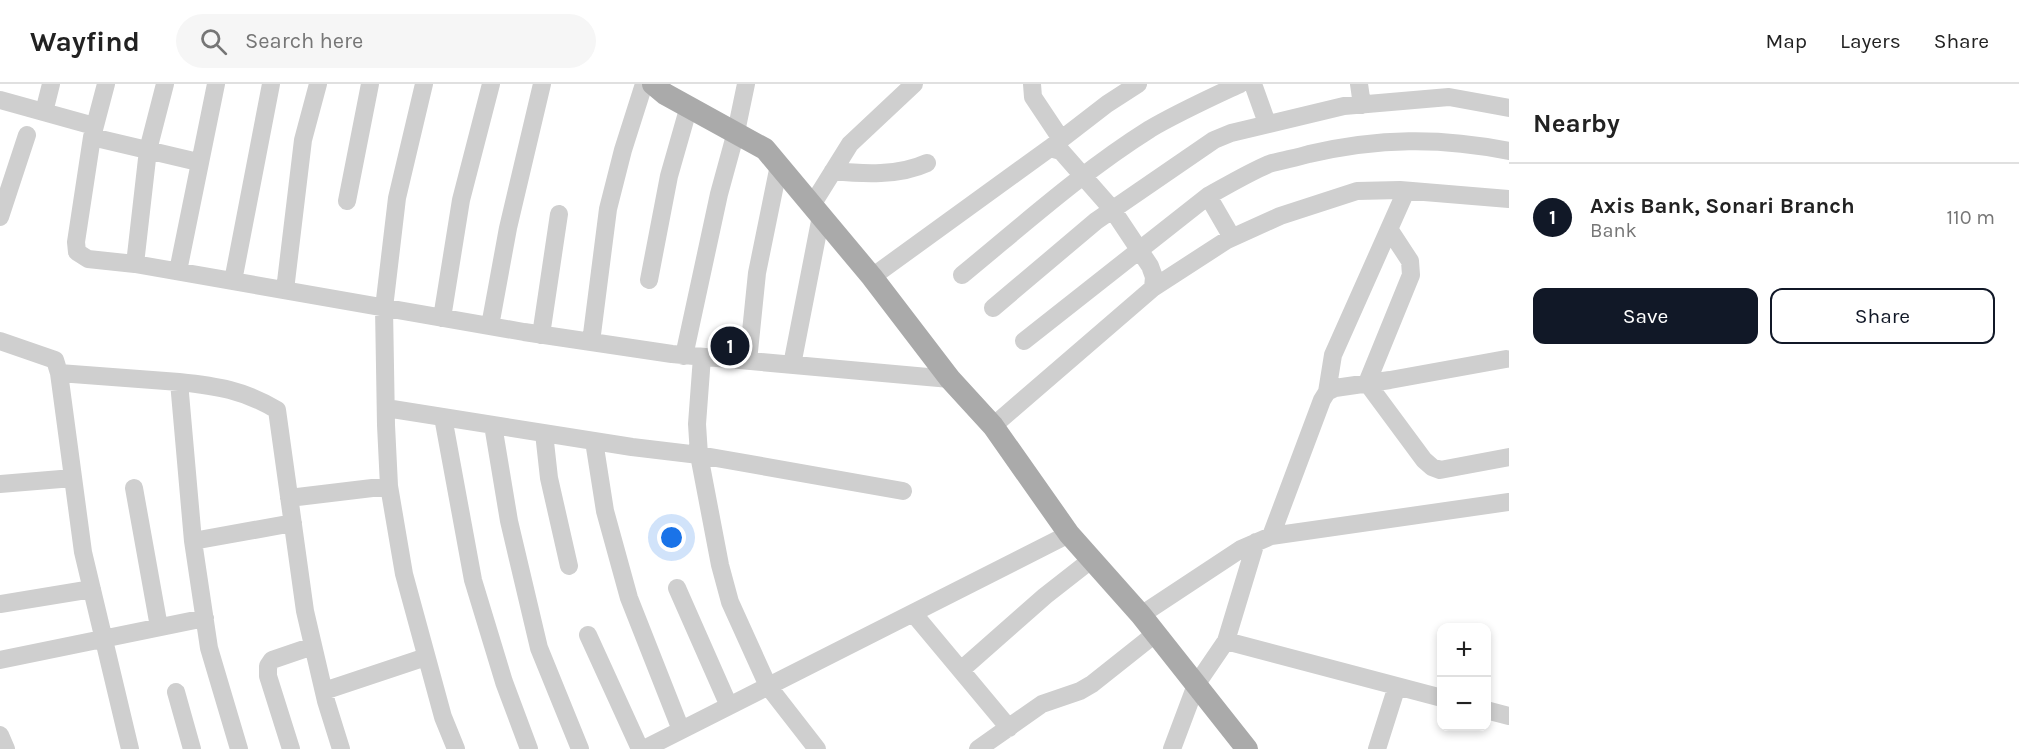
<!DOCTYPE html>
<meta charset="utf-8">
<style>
body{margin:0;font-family:Karla,sans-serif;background:#f6f6f6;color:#222}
.controls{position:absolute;right:18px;bottom:18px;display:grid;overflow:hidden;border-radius:12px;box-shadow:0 3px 9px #0003}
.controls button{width:54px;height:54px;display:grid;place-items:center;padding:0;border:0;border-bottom:2px solid #e0e0e0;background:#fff;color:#222;font:30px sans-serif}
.you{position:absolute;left:672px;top:454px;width:21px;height:21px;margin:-15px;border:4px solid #fff;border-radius:50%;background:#1a73e8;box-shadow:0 0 0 9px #1a73e833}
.badge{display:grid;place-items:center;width:39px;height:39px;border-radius:50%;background:#111827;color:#fff;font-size:20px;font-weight:700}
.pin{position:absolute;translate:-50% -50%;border:3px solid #fff;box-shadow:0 2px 6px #0006}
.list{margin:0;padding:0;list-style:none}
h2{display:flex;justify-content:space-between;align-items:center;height:78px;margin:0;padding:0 24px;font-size:26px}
h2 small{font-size:20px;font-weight:400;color:#767676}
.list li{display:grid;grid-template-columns:39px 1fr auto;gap:18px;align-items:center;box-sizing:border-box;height:108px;padding:0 24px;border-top:2px solid #e0e0e0}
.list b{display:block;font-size:22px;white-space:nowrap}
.list p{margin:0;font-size:20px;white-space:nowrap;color:#767676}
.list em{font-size:20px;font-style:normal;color:#767676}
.actions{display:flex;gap:12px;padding:18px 24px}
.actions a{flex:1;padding:14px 0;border:2px solid #111827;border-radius:12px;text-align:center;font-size:21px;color:#111827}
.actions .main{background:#111827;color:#fff}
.icon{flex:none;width:33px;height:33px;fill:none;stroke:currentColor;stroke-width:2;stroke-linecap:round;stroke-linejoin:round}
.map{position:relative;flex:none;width:1509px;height:665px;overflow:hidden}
header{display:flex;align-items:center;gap:36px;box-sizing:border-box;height:84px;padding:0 30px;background:#fff;border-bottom:2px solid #e0e0e0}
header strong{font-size:28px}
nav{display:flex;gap:33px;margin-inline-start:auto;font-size:21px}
.search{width:420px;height:54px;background:#f6f6f6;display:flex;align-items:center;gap:15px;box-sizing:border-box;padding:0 21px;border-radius:33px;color:#767676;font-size:22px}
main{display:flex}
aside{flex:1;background:#fff}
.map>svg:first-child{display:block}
</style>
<header>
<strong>Wayfind</strong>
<div class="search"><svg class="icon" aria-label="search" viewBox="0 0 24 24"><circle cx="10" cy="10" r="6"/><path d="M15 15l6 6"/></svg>Search here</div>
<nav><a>Map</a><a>Layers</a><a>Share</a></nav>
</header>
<main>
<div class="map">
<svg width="1509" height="665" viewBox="0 0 1509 665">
<rect width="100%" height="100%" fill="#fff"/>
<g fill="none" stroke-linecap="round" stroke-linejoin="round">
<path stroke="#cfcfcf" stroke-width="18" d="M106,0l-14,53 -16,105 1,10 11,7 47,5 389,68 148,22 278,25
M424,0l-27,114 -13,110 2,117 3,61 15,88 39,143 13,32
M1032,0l1,13 28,42
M1253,0l14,39
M1359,0l3,21
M0,16l94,26
M44,28l7,-28
M92,53l106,25
M1050,64l57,-44 31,-20
M833,87c30,3 66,5 94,-8
M347,117l23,-117
M812,121l38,-61 64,-60
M0,133l27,-82
M1389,145l21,32 1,14 -44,108 57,77 8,7 8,3 69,-13
M1227,156l53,-24 77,-25 43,-1 109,9
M135,180l13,-114 17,-66
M178,187l38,-187
M962,191c61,-50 121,-104 188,-146 29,-17 60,-31 90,-45
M872,193l178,-129 11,3 51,58 38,57 4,11 -1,11 -160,138
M649,196l20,-104 20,-70
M233,197l38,-197
M1153,204l74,-48 3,-6 -22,-38
M285,206l18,-150 15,-56
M993,224l103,-87 118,-81 17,-7 113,-27 105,-9 60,11
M442,234l19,-118 30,-116
M490,242l18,-98 34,-144
M541,251l18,-121
M0,257l55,19 4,13 24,179 47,197
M1024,257l184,-145c20,-11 40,-23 61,-32 13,-4 27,-6 40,-10 69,-16 131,-17 200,-3
M591,258l17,-133 15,-59 21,-66
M684,272l35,-162 17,-62 10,-48
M702,273l-5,67 2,31 21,110 10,37 38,84 49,63
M748,277l9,-88 22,-108
M792,281l29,-149
M59,289l120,9 14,159 16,107 30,101
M179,298c38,4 65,8 98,28l28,201 21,90 15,48
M1327,308l6,-37 73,-164
M386,324l246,39 67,8 204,36
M443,333l30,163 31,102 25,67
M493,341l16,96 30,127 41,101
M544,349l5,45 20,88
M594,357l11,70 24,87 52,132
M0,400l73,-6
M134,404l25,139
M289,414l100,-12
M1271,452l51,-136 5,-8 8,-4 55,-8 116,-21
M193,457l100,-18
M677,504l52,118
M0,520l92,-15
M913,529l96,115
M1141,531l100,-66 30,-13 238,-34
M588,551l52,114
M1226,557l216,57
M0,576l205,-42
M961,586l84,-74 46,-36
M324,607l102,-34
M176,608l16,57
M1486,626l23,6
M0,651l6,14
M291,665l-23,-73v-10l4,-6 41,-14
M644,665l425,-215
M978,665l64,-45 38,-13 12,-7 63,-50
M1172,665l24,-64 30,-44 30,-99
M1377,665l20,-63"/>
<path stroke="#aaa" stroke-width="22" d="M653,0l12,10 100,55 107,128 78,102 43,47 76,108 72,81 106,134"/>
</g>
</svg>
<div class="controls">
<button>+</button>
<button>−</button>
</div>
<div class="you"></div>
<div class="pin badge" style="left:730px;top:262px">1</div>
</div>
<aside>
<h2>Nearby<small></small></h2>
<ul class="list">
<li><span class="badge">1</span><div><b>Axis Bank, Sonari Branch</b><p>Bank</p></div><em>110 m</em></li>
</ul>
<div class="actions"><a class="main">Save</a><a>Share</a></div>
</aside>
</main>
